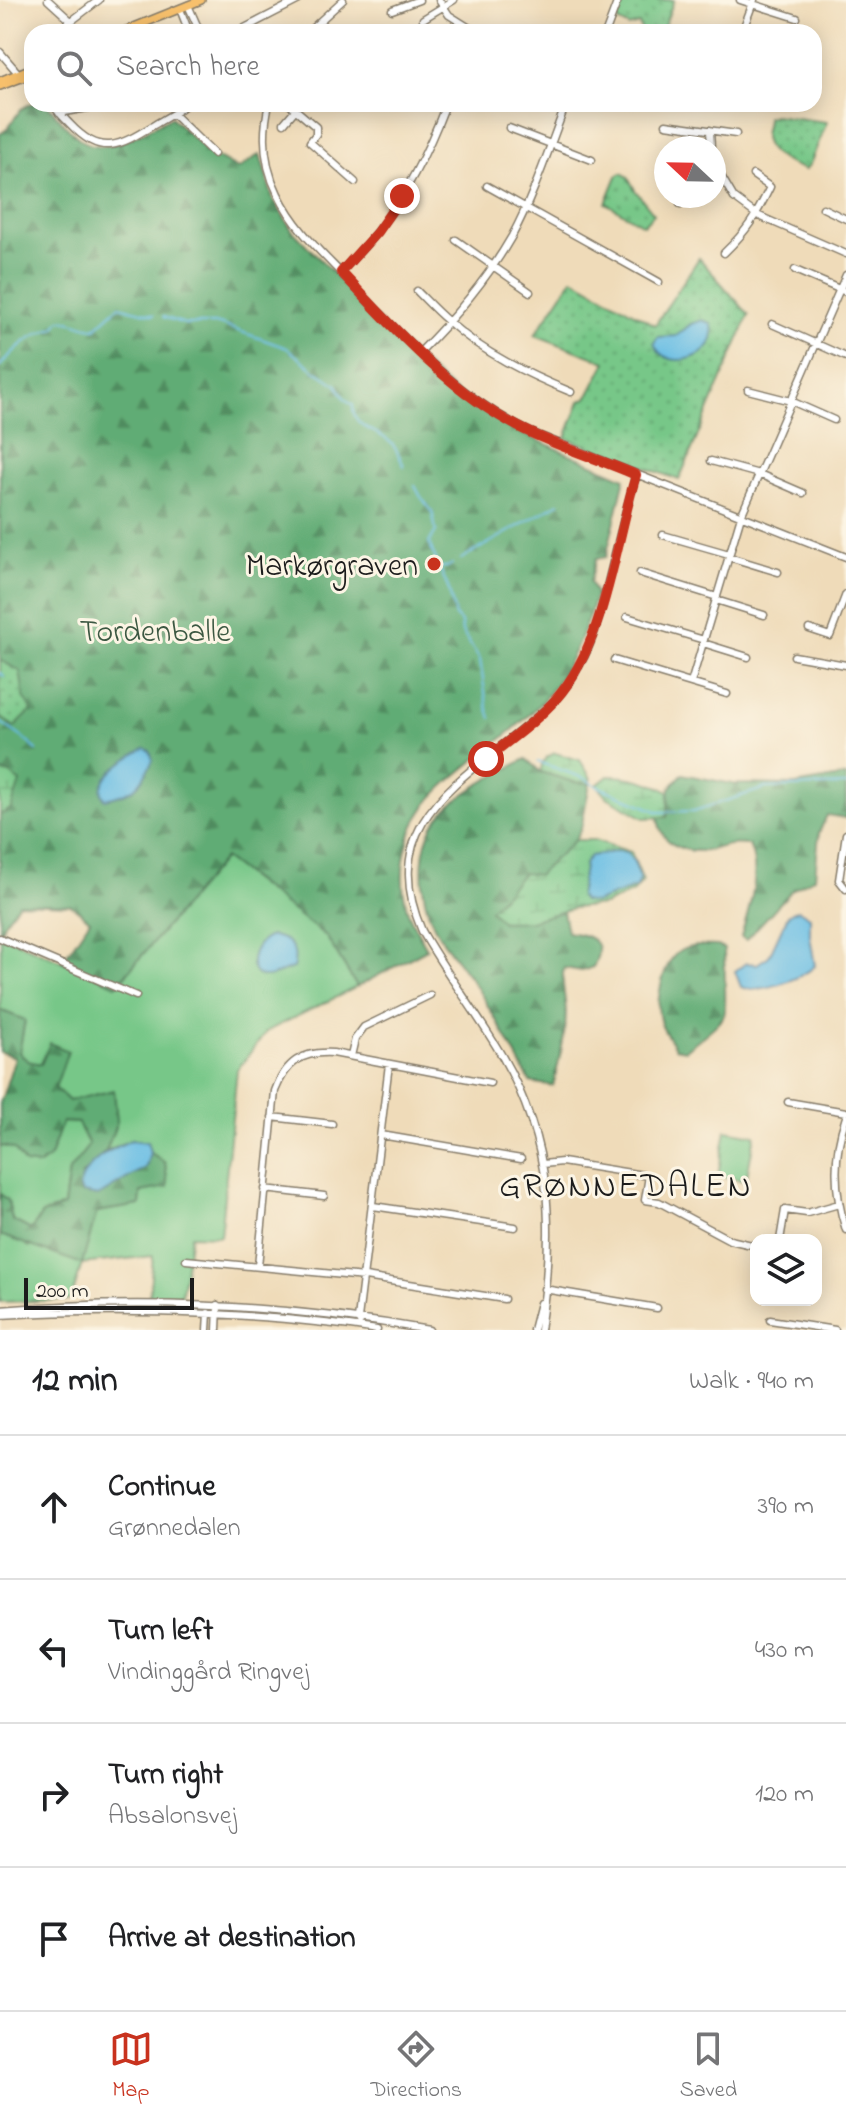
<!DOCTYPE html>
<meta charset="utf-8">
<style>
body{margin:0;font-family:"Indie Flower",sans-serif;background:#f6f6f6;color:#202124}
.controls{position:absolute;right:24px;bottom:24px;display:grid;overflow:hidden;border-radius:16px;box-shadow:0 4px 20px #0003}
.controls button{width:72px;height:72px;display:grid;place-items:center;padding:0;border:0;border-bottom:2px solid #e0e0e0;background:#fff;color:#202124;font:40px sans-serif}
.compass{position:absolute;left:654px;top:136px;width:72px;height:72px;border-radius:50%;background:#fff;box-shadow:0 4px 20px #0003;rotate:292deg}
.scale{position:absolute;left:24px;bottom:20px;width:170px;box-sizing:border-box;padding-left:8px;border:4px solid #1c1c1c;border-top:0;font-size:22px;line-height:28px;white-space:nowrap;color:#1c1c1c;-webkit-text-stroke:6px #fcf5e5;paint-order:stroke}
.stop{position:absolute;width:24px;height:24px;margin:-18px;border:6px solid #c8321e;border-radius:50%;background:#fff}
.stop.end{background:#c8321e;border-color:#fff;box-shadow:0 2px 8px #0008}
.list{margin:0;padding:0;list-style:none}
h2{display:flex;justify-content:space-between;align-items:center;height:104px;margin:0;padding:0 32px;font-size:34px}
h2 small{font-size:26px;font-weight:400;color:#757577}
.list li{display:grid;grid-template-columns:52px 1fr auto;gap:24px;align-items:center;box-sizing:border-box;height:144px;padding:0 32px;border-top:2px solid #e0e0e0}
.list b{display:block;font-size:30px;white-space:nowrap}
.list p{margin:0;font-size:26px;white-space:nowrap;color:#757577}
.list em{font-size:26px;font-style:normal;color:#757577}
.icon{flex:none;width:44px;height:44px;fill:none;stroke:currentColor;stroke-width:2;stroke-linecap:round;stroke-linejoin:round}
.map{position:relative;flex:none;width:846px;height:1330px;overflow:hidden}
.search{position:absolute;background:#fff;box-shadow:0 4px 20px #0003;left:24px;right:24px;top:24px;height:88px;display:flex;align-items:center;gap:20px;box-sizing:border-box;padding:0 28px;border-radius:24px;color:#757577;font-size:30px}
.sheet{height:680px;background:#fff}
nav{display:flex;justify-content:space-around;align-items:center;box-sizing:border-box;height:112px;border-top:2px solid #e0e0e0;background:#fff;font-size:22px;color:#757577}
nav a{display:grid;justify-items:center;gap:4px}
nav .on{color:#c8321e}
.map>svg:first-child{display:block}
</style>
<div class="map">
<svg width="846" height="1330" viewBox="0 0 846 1330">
<defs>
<pattern id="forest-firs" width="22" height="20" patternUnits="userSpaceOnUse" patternTransform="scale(2)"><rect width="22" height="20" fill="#61ac74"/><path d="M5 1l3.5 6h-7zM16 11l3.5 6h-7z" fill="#4f8b5e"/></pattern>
<pattern id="wetland-marsh" width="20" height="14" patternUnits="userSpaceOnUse" patternTransform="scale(2)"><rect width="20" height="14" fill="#77c788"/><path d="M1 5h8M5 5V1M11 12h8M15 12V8" fill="none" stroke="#66aa75"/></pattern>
<pattern id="park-dots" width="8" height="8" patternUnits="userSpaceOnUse" patternTransform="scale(2)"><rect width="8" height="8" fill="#77c788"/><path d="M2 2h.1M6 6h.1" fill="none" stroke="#66aa75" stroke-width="1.8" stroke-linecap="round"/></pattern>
</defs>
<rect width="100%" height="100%" fill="#fcf5e5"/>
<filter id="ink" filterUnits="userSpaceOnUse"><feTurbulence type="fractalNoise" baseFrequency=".0125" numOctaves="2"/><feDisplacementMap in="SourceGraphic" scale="16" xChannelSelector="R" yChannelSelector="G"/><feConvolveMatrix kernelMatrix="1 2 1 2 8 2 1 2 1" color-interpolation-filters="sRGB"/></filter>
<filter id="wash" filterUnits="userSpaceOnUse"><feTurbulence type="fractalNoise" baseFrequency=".006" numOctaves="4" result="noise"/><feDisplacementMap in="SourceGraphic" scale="32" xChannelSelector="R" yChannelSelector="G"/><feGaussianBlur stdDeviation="1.8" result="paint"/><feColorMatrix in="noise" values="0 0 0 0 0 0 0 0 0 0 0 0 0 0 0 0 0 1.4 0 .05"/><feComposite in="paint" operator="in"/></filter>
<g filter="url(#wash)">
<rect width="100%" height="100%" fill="#efdbb9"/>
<path fill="#77c788" stroke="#4a7252" stroke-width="2" d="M224,858l102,78 31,51 -90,44 -30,39 -17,166 -29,-1 -10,63h-32l4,-42 -71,8 -11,36 -71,2v-73l30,18 67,-35 43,-7 1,-13 27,-6 -3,-23 -15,-11 -3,-10 -16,-2 -25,11 11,-30 -48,-20 -14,-13 -14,-24 -13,-2 -9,-9 6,-33 -25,-10 1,-75 116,50z
M62,1122l16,1 11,22 -20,26 -5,35 -22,8 -11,16 -19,-10 -4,-20 -8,-6v-47l3,-1 11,3 11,15 25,-7z
M726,1130l29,5 -9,46 -28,-5z"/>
<path fill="url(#forest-firs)" stroke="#3e6448" stroke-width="2" d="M32,103l15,1c11,12 22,28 36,37 27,16 63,-12 88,-24l37,35 30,17 22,-15 13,45 19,31 93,97 56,53 24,20 42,27 118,51 -19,79 -10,2 -6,23 6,12c-12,41 -29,81 -59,113 -31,33 -72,56 -103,89 -27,28 -37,72 -28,109 3,15 14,30 21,44l-70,38 -31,-51 -102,-78 -107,127 -55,-24 28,-41 -19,-15 -52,-2 -15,20 -4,11v-119l11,-7 -1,-34 -10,-2v-55l15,10 9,-30 -4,-25 -20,-12v-526l7,-5 14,-20z
M526,759l15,13 33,10 16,1 -9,46 -6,11 -37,35 -36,47 28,-1 33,-10 4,21c23,3 40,9 26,35l-11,4 -18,-3c-4,14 2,30 2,46 -1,24 -7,48 -13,72l-23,-4c-16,-31 -33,-61 -51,-91 -14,-22 -33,-42 -45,-65 -15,-30 -17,-78 2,-105 18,-26 63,-48 90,-62z
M682,774l51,10 62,1 51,-9v42l-19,-3 -8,18 -4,44 -23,13 -46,50 -5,-3c8,-29 21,-63 8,-92 -6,0 -13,-1 -19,0 -9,1 -17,5 -26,6 -24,1 -44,-8 -46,-34h9l3,-29z
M718,946l6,3c0,11 3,61 0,66 -4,10 -29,27 -39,35l-10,-2c-5,-9 -13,-18 -15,-28 -5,-18 3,-59 20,-69 11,-7 26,-5 38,-5z
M0,1010l25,10 -6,33 9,8 13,3 9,-21 18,8 -13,37 14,13 45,-11 3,31 -11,30 -24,24 64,-8 4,-15 15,11 3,24 -27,5 -1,13 -43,7 -15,52 -82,-29v-41l8,6 4,20 19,10 11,-16 22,-8 5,-35 20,-26 -11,-22 -16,-1 -12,35 -12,9 -13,-2 -11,-15 -10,-3 -4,1v-43l15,-47 -15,-5z"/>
<path fill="url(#wetland-marsh)" stroke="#4a7252" stroke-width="2" d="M555,753l25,7 11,18 -1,5 -16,-1 -33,-10c0,-10 4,-15 14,-19z
M0,772l10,2 10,8 -9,27 -11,6z
M608,776c22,0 42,5 61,16l-2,25 -23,1 -37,-21 -10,-12z
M575,840h19l37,12 12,29 -9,11 -30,13 -31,3 -43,13 -28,1 -12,-12 33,-37 15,2z"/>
<path fill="url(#park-dots)" stroke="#4a7252" stroke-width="2" d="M625,0h49l-12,32h-20l-3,-8 -10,3 -12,-6z
M774,115l53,7 -17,42 -5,6c-15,-6 -39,-14 -41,-33 0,-6 3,-14 3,-20z
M622,173l6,4 7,13 19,24 -11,11 -37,-22 11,-27z
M699,258l50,57 -70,165 -113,-42 14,-37 7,-3 19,-36 -71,-27 38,-57 82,47z
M0,660l20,11 4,26 8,13 -17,17 -15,-10z"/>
<path fill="#67bde4" stroke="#426c80" stroke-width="2" d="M703,320l8,4c13,32 -46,52 -57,19l4,-6 18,-1 15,-12z
M145,748l5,3 3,9c-13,27 -18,33 -48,39 -16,-18 26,-43 40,-51z
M618,851l9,2 7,9 6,17 -3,8 -43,16 -11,-2 -4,-5 6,-34 5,-6z
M799,910l11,7v19l5,30c-14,13 -56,28 -74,21l-6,-16 11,-8 11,1 12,-8 19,-41 6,-4z
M272,936c19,3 26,14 21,32 -8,2 -18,8 -26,9 -24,2 -17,-37 5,-41z
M131,1140l16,2 3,10 -4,15 -48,29 -16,-3 -3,-6c6,-25 30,-37 52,-47z"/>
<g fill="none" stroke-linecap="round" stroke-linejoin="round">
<path stroke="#67bde4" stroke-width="2" d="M163,317l22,7h34l68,24 26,21 24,16 8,14 8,6c-1,24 24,24 38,38 6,5 9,16 13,23
M0,366c16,-18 31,-33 55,-38l5,-8c10,-1 22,7 35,8l24,-22 35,9
M415,486l6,11 11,14 4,20 -7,12 20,47 6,26 6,6 1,10 18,28 7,46 4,12
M461,559l98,-56
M442,567h5l5,-3
M0,673l4,3
M0,722l22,15 15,13
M538,762l46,16 13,8 62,26 35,-1 72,-23 80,-3"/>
</g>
</g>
<g filter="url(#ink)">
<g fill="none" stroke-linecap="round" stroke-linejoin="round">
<g stroke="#867c6a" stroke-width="9">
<path id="minor" d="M48,0l23,21
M439,0l10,15 27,17
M740,0l57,18
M188,5l12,27
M180,9l9,23
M392,10l27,-10
M423,19l31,-19
M57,32l42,-32
M221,32l7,-3 9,3 62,-32
M308,32l35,-32
M606,32l12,-32
M742,32l12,-32
M0,52l18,21
M52,104c5,7 11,13 17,19 32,34 49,24 85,2 11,-7 23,-12 32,-21
M269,104c-7,30 -5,62 9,90 16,34 44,59 69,85 56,58 110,118 183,153l316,125
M289,104l27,23v7l-6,8 45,40
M613,104h1
M59,113l51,-9
M173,114l41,40
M284,123l11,-13
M666,124l70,10
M509,128l83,32
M710,130l1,18
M714,164l20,34 23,17 89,39
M487,186l172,96
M680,204l14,-8
M823,208l23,11
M456,240l74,52
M724,253c24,-23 32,-37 46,-66l-17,-12
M795,270l51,22
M341,272c12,-14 26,-27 37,-42 30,-38 51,-81 68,-126
M417,291c10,10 20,21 31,30 35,32 79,53 123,71
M772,324l74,33
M420,352c35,-35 67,-72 92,-116 22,-41 37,-88 54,-132
M748,390l43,11 43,19
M711,461l48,13 44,19
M663,535l66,19
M729,557l49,15
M640,573l77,24
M716,600l48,15
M627,617l77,23
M809,629l21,7 16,-42
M703,643l45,14
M794,656l52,9
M614,660l113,34
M691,683l50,-167 105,-241
M846,834l-7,46 7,9
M0,938l136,58
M351,1056l4,-17 9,-12 66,-32
M788,1102l58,10
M272,1117l60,7
M846,1117c-13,37 -12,76 0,113
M381,1135l140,24
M543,1164l19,-2 87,14 -4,24 14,2 71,38 26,6
M265,1189l59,7
M373,1206l142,21
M780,1240l5,-30 22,3 32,-9
M186,1260l179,17 139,22
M258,1266l17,-175c11,-29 27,-40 58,-38l157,30
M544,1289l113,19
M0,1310c144,-12 287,-5 429,20
M0,1315c71,-4 142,-4 213,-1 55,3 110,7 164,16
M770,1320l65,10
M360,1322l-2,-3 31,-255
M207,1330l1,-17
M217,1330l1,-25
M533,1330l7,-27
M540,1330c15,-99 13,-186 -38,-274 -25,-43 -56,-82 -80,-125 -52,-121 61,-159 131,-229 13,-13 23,-30 31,-45 11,-22 17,-47 23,-70 9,-37 18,-75 29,-112"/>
</g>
<g stroke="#867c6a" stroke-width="10">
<path id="major" d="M122,32l79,-32
M0,81l32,-13
M0,86l32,-12"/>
</g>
<use href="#minor" stroke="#fff" stroke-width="6"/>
<use href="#major" stroke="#f7c06c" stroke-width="7"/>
</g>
</g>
<g fill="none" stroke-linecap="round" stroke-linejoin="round" filter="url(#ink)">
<path stroke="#c8321e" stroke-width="10" d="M402,196l-25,36 -36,40c53,56 106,117 176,154 38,20 80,32 119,49 -21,70 -31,169 -80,224 -20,23 -47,41 -70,60"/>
</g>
<circle fill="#c8321e" stroke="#fcf5e5" stroke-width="3" cx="434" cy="564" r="8"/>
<g text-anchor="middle" stroke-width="6" stroke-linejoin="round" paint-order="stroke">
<g font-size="32" fill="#1c1c1c" stroke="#fcf5e5" text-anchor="end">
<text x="418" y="575">Markørgraven</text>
</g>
<g font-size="32" fill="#3c5842" stroke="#fcf5e5">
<text x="155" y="641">Tordenballe</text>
</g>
<g font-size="34" letter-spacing="2" fill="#1c1c1c" stroke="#fcf5e5">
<text x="626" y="1196">GRØNNEDALEN</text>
</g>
</g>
</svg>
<div class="controls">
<button><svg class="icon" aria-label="layers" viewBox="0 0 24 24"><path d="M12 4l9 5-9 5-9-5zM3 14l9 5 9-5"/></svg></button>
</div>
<svg class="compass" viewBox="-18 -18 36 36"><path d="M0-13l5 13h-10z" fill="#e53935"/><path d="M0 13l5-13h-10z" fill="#757577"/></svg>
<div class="scale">200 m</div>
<div class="stop" style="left:486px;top:759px"></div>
<div class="stop end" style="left:402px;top:196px"></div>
<div class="search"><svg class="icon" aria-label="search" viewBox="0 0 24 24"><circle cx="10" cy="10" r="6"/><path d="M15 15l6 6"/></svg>Search here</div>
</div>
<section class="sheet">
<h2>12 min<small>Walk · 940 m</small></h2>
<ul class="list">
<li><svg class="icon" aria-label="ahead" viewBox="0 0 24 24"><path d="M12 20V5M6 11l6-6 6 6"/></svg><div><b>Continue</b><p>Grønnedalen</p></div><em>390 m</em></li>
<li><svg class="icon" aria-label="left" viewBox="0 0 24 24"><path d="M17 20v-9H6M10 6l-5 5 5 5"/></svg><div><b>Turn left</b><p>Vindinggård Ringvej</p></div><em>430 m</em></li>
<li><svg class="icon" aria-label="right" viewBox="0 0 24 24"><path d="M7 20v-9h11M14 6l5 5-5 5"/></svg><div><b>Turn right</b><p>Absalonsvej</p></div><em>120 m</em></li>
<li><svg class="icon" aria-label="arrive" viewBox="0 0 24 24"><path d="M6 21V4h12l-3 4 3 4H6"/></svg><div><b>Arrive at destination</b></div></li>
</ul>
</section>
<nav>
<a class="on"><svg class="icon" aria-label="map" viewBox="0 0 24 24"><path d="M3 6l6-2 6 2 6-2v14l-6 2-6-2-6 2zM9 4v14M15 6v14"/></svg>Map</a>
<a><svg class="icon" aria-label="directions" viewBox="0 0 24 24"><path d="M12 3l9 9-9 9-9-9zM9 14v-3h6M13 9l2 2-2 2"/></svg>Directions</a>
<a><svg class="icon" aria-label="saved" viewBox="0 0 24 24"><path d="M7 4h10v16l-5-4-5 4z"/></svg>Saved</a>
</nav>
